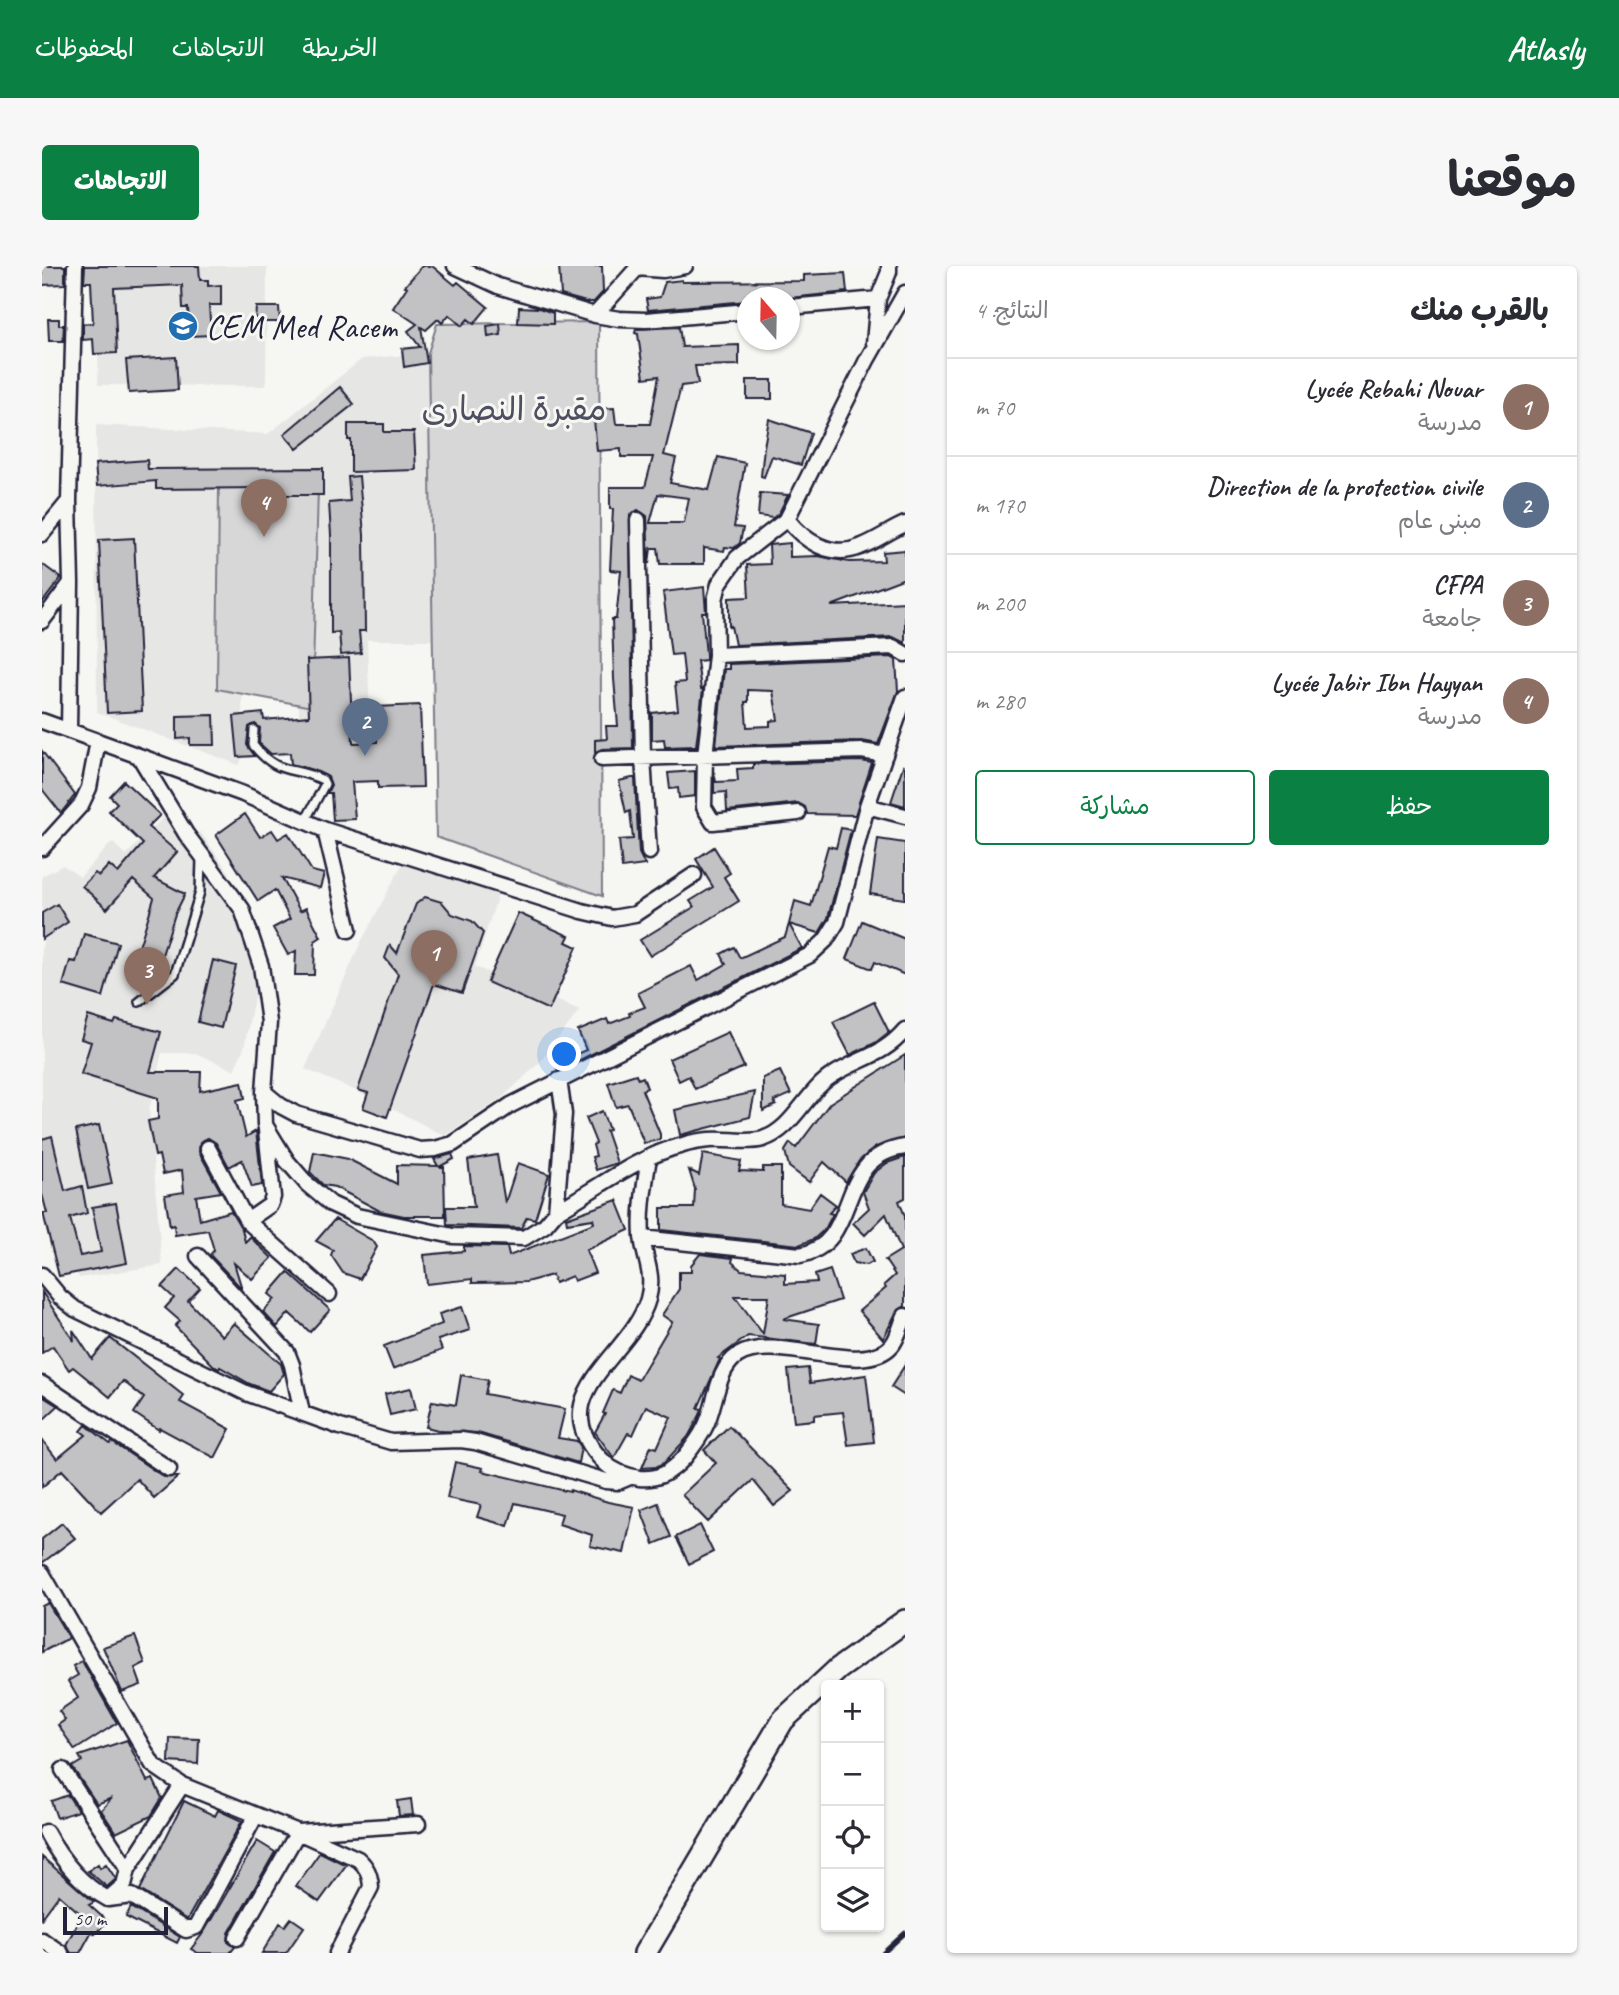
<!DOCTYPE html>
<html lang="ar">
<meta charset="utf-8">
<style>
body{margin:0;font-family:Caveat,"Playpen Sans Arabic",sans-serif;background:#f7f7f7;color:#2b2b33;direction:rtl}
.controls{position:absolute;right:21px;bottom:21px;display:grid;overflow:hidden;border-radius:7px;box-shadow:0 2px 5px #0004}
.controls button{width:63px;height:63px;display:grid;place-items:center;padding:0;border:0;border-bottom:2px solid #e1e1e2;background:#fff;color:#2b2b33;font:35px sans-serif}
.compass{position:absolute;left:695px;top:21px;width:63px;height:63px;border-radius:50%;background:#fff;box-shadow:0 2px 5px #0004;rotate:340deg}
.scale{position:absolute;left:21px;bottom:18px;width:105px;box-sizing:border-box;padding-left:7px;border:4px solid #22223b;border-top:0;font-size:19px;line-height:24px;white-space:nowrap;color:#22223b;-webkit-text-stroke:5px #f6f6f2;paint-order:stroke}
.you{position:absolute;left:523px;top:789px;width:24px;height:24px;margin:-18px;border:5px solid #fff;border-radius:50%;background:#1a73e8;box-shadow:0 0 0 10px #1a73e833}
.badge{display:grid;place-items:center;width:46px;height:46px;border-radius:50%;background:#0b8043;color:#fff;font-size:23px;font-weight:700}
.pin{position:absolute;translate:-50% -58px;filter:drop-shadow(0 2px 4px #0008)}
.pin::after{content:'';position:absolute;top:37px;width:24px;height:21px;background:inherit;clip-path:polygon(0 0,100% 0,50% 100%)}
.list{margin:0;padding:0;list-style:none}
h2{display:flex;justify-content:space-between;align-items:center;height:91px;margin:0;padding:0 28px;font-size:30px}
h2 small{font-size:23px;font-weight:400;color:#7c7c81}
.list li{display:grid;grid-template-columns:46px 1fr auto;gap:21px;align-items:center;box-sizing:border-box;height:98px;padding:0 28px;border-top:2px solid #e1e1e2}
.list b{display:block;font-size:26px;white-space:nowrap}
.list p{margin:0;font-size:23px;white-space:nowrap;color:#7c7c81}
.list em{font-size:23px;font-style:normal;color:#7c7c81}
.actions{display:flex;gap:14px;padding:21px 28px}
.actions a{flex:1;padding:16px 0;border:2px solid #0b8043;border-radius:7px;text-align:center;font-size:24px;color:#0b8043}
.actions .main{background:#0b8043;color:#fff}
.icon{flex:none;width:38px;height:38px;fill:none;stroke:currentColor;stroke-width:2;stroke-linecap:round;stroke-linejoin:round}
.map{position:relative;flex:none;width:863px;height:1687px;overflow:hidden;direction:ltr;border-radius:7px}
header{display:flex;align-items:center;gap:42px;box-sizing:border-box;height:98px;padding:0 35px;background:#0b8043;color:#fff}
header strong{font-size:33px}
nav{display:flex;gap:38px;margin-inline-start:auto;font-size:24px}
.intro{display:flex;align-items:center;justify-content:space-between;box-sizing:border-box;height:168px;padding:0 42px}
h1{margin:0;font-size:49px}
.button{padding:18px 32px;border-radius:7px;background:#0b8043;color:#fff;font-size:24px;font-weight:700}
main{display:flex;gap:42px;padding:0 42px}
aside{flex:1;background:#fff;border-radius:7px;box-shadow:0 2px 5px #0004}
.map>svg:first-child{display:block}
</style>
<header>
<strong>Atlasly</strong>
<nav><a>الخريطة</a><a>الاتجاهات</a><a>المحفوظات</a></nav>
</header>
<div class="intro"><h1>موقعنا</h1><a class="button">الاتجاهات</a></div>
<main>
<aside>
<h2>بالقرب منك<small>النتائج: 4</small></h2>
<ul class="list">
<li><span class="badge" style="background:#8d6e63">1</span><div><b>Lycée Rebahi Nouar</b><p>مدرسة</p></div><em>70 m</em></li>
<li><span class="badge" style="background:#5c6f8a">2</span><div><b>Direction de la protection civile</b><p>مبنى عام</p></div><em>170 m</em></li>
<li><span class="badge" style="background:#8d6e63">3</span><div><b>CFPA</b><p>جامعة</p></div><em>200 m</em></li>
<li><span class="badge" style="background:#8d6e63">4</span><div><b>Lycée Jabir Ibn Hayyan</b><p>مدرسة</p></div><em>280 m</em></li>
</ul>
<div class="actions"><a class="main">حفظ</a><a>مشاركة</a></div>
</aside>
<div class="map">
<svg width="863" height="1687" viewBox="0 0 863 1687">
<rect width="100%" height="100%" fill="#f6f6f2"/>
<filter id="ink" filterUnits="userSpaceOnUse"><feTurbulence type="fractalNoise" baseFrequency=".0143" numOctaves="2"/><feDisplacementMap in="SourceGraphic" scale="14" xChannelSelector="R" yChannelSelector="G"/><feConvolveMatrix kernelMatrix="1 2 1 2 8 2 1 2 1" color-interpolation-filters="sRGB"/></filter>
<g filter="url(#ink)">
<path fill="#e6e6e4" d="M58,0h167l-1,120 -168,-1z
M386,87l5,287h-66l3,78h-15v17l-56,-5v-25l-55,-11 -2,6 1,57 -4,8 -142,-53 -1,-287 172,9 94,-75z
M122,551l26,24 10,-9 29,40 32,90 -17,86 -10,22 -39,-17h-33l-13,57 13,155 -83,13 -37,-87v-245l2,-7 -2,-3v-60l21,-11 17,12 32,-35 14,13z
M369,582l91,34 -27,85 105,43 -40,52 -38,36 -57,38 -77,-40 -63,-27 55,-125z"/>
<path fill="#d7d7d7" stroke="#7c7c89" stroke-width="2" d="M557,56l3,574 -166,-59 -8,-484 9,-29z
M177,221l99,1 -6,219 -95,-18z"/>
<path fill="#c2c2c4" stroke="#22223b" stroke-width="2" fill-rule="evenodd" d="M0,0h23v18l-23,1z
M43,0h114l1,14h8v6l13,-1v20h-12l2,30 -21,1 -2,-28h-5l-1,-23 -68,3 3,65 -23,1 -1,-15 -10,1v-16l10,-1 -2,-41h-7z
M380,0h10l23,19 3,-3 30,25 -14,17 -6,-5 -6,7 -13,-11 -7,8 -4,-4 -12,11 -5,-3 6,36 -23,4 -2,-18 18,-2 -12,-16 9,-7 -24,-16 14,-21 -2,-1z
M517,0h43l1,26 -9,10h-8l-25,-7z
M803,7l2,19 -58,6h-42v3l-99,9 -2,-11 14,-2 5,-15 17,-2v2l122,-1v-6z
M214,41h23l1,15h-25z
M477,41l20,1 14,5v11l-35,-1z
M6,53h11v6h5l-1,16h-14z
M458,58l1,11 -13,2 -1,-11z
M637,61l3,20 57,-2v20l-44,1 3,18 -17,2 -17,69 12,3 -6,25 39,7 9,-33 27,6 -11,64 9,1 -3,15 -6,5 -9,-1 -1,4 -20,-3v16h-44l-2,-16h-7l-2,16 -2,-48 -9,-6 -8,5 3,233 -31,1 -7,3v-12l12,-1 -1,-13h12l-4,-47 -2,-60h4l5,-48 -11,-1 3,-61h-3v-22h35l8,-30h-32v-8l-24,2 -4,-42 21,-1 2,16h34l9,-48 -15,2 -6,-44 -3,-1 1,-4zM616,228l31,4 -5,25h-34z
M134,91l2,33 -49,3 -3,-33z
M705,114h25v19h-25z
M298,121l14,17 -57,45 -13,-15z
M727,153l42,14 -10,32 -29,-9 -8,21 -3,-1 3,-29z
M306,158h36v8h30l2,38 -65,2v-32h-3z
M105,194l1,9 175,-1v27h-56l-1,-7 -110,1v-8l-59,5 -2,-22z
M317,210l5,59 1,96h-6l2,22 -20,2 -2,-23 -8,1v-98l-2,-32 21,-2 -2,-24z
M718,227l28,2 -9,18 -6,5 -15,-2z
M92,272l8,173 -35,2 -8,-173z
M748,277v14l28,-1 31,6 35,-1 -1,-9 22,-2v28l-74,28 74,-4v41l-12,-6 -158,8 -4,-19 -2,1v-29l20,-1 -2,-32 23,-1 -1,-19z
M0,298l19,14 -19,25z
M662,321l2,25h-4l4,43v5l-9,1 4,28h2l-7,57 -31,1 -1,-8 -12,1v-27l26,-3 -3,-27 10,-1 -3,-28 -11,1 -8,-63z
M849,391l5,3 2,31 -20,53 -16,-3 -146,5 8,-77h5v-5zM706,424l25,1 5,29 -8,1v5l-23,1 -2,-25h3z
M307,392l4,85 24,-1 -1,-35 44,-2 3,82 -45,1v-7l-26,1 3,37 -22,1 -2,-27h-4l4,-8 -3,-8 -14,-7 -23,-6 -1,-11 -19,1 -12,-11 1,-15 -5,-4 -6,3 -2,18 8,11 -17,1 -4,-41 29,-3 1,7 45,-4 -2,-56z
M172,449l1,30h-25v-7l-13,1v-23z
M0,485l33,44 -14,18 -19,-24z
M819,495l11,2 -17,52 -48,-1 -2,-7 -7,-4 -71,8 -1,-19 -12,1v-21l2,10 22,-1 -1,-12 16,-1v-4z
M861,500l2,1v39l-14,-4z
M653,505v25l-16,2 -1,-10 -8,1 -2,-16z
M590,512h3l4,75 6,12 -23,3 -3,-28 14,-1 -3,-28 -4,2 -7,-32z
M82,515l36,34 -12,12 29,25 -23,26 31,16 -10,20 -20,63 -23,-7 22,-72 -21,-18 -26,29 -25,-23 13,-13 4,3 10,-11 9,8 25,-29 -34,-33 8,-8 -7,-7z
M203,548l15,23 12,-7 6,9 10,-6 24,38 12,3 -4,14 -38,-10 18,33 6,-3 15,29 -6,4 -1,34h-19l1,-24 -8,4 -15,-27 17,-9 -15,-29 -17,11 -42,-66z
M799,562l10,2 -23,88 -9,15 -30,-9 6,-23 16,5 17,-60 8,2z
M836,573l27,4v56l-35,-5z
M672,581l16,26 -6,4 15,24 -89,55 -10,-16 54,-33 -4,-6 23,-14 -17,-28z
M383,631l17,5 10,12 20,7 11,12 -21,60 -28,-9 -47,133 -24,-9 5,-15 -10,-3 40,-116 -13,-16 5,-13 7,8 19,-49z
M15,638l11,18 -26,17v-26z
M476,647l51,23 -3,6 11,5 -28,63 -62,-28z
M820,655l43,18v36l-30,-13 -3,7 -25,-10z
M747,658l13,24 -244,123 -3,-8 31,-13 -8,-19 29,-12 2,5 21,-8 -1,-3 16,-6 -7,-14 53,-27 7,14 28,-16 -5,-10 13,-7 6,11 45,-21z
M42,668l34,9 -15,54 -40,-12 7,-24 6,1z
M171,694l23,6 -15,62 -23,-6z
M832,736l15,30 -14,11 -25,12 -17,-33z
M46,750l26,8 2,-4 45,12 -11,40h51l-1,19 42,-9 3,16 -8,2 9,37 10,-6 6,54 -10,2 -10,-27 -13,7 -13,-24 -8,-5 -8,4 -1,10 22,40 -25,4 4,24 31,-9 11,18 3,13 5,-5 22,21 -20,21 -18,-16 8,26 -32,-34 4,-5 -6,-20 -33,5 -1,-10 -4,1 -5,-31 19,-3 -2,-22 -19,4 -4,-19 -4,1 -7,-35 10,-2v-21l-77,-24 10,-32 -10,-3z
M686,766l16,35 -49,22 -6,-13 -10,5 -10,-22z
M863,789v83l-29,9 -17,14 -13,21 -22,-20 -15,20 -20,-15 -4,-16 5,-8 6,5 34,-45z
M738,805l11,23 -17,7 2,4 -13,6v-33z
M594,808l2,5 5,-2 4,11 -5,2 18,44v6l-16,3 -16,-39 -12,3 -8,-24z
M713,826l-5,25 -70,18 -5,-25z
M560,845l7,19 -3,1 11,32 -21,7 -4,-13 4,-1 -3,-11 3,-2 -10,-25z
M57,859l13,59 -24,5 -12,-59z
M10,870l13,55 17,-5 5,27 -17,5 10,38 21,-4 -9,-45 24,-4 11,60 -68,13 -16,-63h4l-5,-19v-55z
M272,886l34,7 49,25v-19l41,1 -4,-7 18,-5 2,5 -15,8h5l1,49h-41l-24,-5 -45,-24 -12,-2 -13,-13z
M661,888l38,7 -2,10 24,1v-5h18v37l28,5 11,-16 16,12 -7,8 4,1 -8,15 -11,10 -15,6 -138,-15v-22h33l1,-19 -6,-19 10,5z
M455,889l8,48 13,-40 31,11 -14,45 -8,-2 -6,11 -74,-3 -1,-18h28l-6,-47z
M863,891v41l-6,3 6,15v90l-8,5 -14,28 -24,-28 27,-23 -2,-3 11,-10 -10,-15 16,-10 -15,-36 -21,21 -12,-12 16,-15 -6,-16 11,-19 13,-10z
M575,934l12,30 -43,20 9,23 -21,8 -2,-5 -17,7 -3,-8 -26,7 -54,1v-4l-45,5 -3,-29 40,-4v-5l43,1 2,9 85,-33 -1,-4 -26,4 -1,-5z
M293,953l38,22 4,6 -17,32 -17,-6 -12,-18 2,-5 -17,-9z
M824,982l7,14 -7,3 -12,-2 -4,-9z
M658,988l33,4 -1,4 9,8 44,4v10l32,-2 -2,-7 15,-5 10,30 -57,19 36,5 -3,20 -68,-8 -30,22 2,1 -22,49 4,1 -2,6 -12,22 -24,26 -8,4 -14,1 9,-22 6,2 14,-31 -25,-11 -13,29 -5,-2 -14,25 -19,-26 10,-18 -2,-1 10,-23 7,3 8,-18 10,5 34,-58 -10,-7 17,-26v-17h12v-7zM693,1030h34l-6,38z
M137,1003l21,19 -12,13 34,35 12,-13 47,41 3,10 -15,17 -19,-7 -30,-17 -1,2 -5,-3 -39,-40 5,-5 -15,-13 9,-10 -12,-11z
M246,1006l42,38 -20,22 -21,-19 -12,14 -14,-15 12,-13 -6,-5z
M0,1026l32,49 -1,-11 19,29 18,-21 74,58 -4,6 50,27 -15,29 -55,-30 -1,2 -25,-17 10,-15 -21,-17 -13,16 -37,-30 -4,3 -16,-24 -11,7z
M420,1041l8,23 -32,10 4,10 -49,19 -9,-23 58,-22 -3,-10z
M863,1099v31l-14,-9z
M766,1102l2,15 56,-8 8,67 -26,3 -5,-33 -29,3v5l-20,2 -6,-52z
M419,1109l27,5 -3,14 80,15 -7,29 19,3 4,6 -3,16 -100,-30 -36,-2 -16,-4 6,-26 24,4z
M369,1122l5,21 -26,6 -5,-21z
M0,1130l16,10 -16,15z
M44,1159l24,19 2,-2 52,35h14l-24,21 -17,-19 -36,33 -39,-42 -20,17v-47l15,19 29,-24 -5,-4z
M687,1160l64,65 -19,15 -21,-26 -45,42 -26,-27 34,-32 -12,-13z
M413,1196l28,6 -1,3 88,21v-2l38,12 26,5 -10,46 -34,-7 2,-11 -33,-11 3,-10 -47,-11 -7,23 -31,-9 4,-12 -34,-7z
M616,1237l13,34 -17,7 -13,-34z
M20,1257l13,15 -33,25v-24z
M658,1259l13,27 -24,12 -13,-27z
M6,1337l21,35 -27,14v-46z
M93,1370l10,27 -10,5 6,17 -19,7 -19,-45z
M40,1395l35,62 -42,27 -17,-25 7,-5 -6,-9 19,-13 -10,-17 10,-6 -5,-9z
M128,1472l29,1 -1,25 -29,-2z
M85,1474l20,41 6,-2 9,19 -11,18 -35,17 -15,-23 11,-12 -15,6 -25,-37 10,-6 -3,-5z
M26,1529l10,16 -21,7 -6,-17z
M369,1533l2,16 -14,1 -2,-15z
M142,1535l31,15 3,-6 24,11 -55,99 -47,-30z
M215,1575l18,11 -46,81 -1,9 7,5 -5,6h-32l-7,-4 13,-17z
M278,1586l26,13 -27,37 -23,-16z
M0,1591l52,45 -5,3 18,16 -12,13 -3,-3 -12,22h-9l-5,-8 16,-30 -23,-20 -17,23z
M56,1598l2,4 6,-4 10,15 -9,8 -19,-16z
M89,1641l49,30 -3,6 -51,-26z
M249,1652l13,9 -18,26h-24l18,-30 5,3z"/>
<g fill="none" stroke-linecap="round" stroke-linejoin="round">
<g stroke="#22223b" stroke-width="12">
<path id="lane" d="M212,464l-1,15c26,32 38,20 70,35l2,4 -20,37
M97,736l36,-28 25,-82 1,-34"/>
</g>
<g stroke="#22223b" stroke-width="19">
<path id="street" d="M413,0l43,20 97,29 24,4 27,1 102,-9
M594,2l27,2 22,-4
M863,27l-38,67 -80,159 -50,39 -18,26 -4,16 1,55 177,-8 12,7
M748,41l88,-8
M553,49l44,-49
M832,77l4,-44 11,-27v-6
M745,253c17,22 44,40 73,28 16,-6 29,-16 45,-23
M596,254l5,238 6,94
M0,268l27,-33
M0,355l29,-38
M674,389l-11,101 -1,51 9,15 85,-9
M0,455l97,35 47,78 56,75 19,57 8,56 -5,70 17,14 15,8 124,36 15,-1 18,-5 58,-39 299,-150 16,-15 11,-18 30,-116 38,-109
M27,465l2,-148 -2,-82 6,-235
M97,490l104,38 82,36 257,81 30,7 23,-4 59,-39
M560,493l260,-8 23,4
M825,540l38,10
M283,564l24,100
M0,582l39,-43 8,-17 9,-47
M222,826l1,33 22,36 20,23 24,20 26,12 96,20 71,2 21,-13 11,-13c40,-23 82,-56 127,-67 8,-3 18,-4 26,-5 18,-2 36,4 54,-1 31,-10 43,-48 70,-64 26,-17 50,-19 72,-45
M166,882l39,73 23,-16 3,-8 -7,-67
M607,891c-4,26 -9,53 -7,79 2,23 13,38 6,63 -16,58 -111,97 -43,164 8,8 23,13 34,15 20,2 32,-6 45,-20 8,-10 16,-20 21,-31 11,-21 11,-57 32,-71 38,-25 126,23 155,-11 6,-7 9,-21 13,-29
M514,946l8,-98 -5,-34
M205,955l82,73
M600,972l158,17c63,-12 32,-98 105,-108
M156,990l89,96 5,13 10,48
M0,1009l18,22 15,12 171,84 94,34 51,15 70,-2 14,2 131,39 12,1 12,-5
M0,1118l127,85
M0,1307l111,192 29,20 116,47 -61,106
M21,1504l65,99
M140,1519l-54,84 -4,16 -16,14 24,-3 54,34 10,-3 60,-112
M4,1566c15,28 34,52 62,67
M256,1566l60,27c9,8 12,15 13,28l-34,66
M257,1566l119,-8
M0,1674l19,13"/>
</g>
<g stroke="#22223b" stroke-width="26">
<path id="primary" d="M603,1687l138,-233 55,-51 67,-48"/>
</g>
<use href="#lane" stroke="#f6f6f2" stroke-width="7"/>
<use href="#street" stroke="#f6f6f2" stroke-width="14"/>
<use href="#primary" stroke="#f6f6f2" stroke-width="21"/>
<path stroke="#22223b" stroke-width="4.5" d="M841,1687l22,-20"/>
</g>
</g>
<defs>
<g id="school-disc" transform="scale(1.575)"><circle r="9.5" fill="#1f6fb2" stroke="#f6f6f2"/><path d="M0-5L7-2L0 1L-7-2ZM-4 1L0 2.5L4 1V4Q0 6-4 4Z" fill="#fff"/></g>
</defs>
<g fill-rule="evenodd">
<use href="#school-disc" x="141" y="60"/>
</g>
<g text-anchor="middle" stroke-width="6" stroke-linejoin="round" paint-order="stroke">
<g font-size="33" fill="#22223b" stroke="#f6f6f2" text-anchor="start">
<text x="164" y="72">CEM Med Racem</text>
</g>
<g font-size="33" fill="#4f4f62" stroke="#f6f6f2">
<text x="472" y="154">مقبرة النصارى</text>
</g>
</g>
</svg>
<div class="controls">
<button>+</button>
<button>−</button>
<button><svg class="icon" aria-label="locate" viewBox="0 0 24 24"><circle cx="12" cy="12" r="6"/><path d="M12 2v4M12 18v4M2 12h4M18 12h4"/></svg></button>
<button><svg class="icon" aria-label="layers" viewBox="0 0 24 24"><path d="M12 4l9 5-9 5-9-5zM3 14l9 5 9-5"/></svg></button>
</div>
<svg class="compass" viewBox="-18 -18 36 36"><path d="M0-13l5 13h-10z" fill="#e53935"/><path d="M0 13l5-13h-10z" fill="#7c7c81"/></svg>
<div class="scale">50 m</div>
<div class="you"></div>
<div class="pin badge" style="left:392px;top:722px;background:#8d6e63">1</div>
<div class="pin badge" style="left:323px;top:490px;background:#5c6f8a">2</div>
<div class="pin badge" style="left:105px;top:739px;background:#8d6e63">3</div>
<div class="pin badge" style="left:222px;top:271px;background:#8d6e63">4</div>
</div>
</main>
